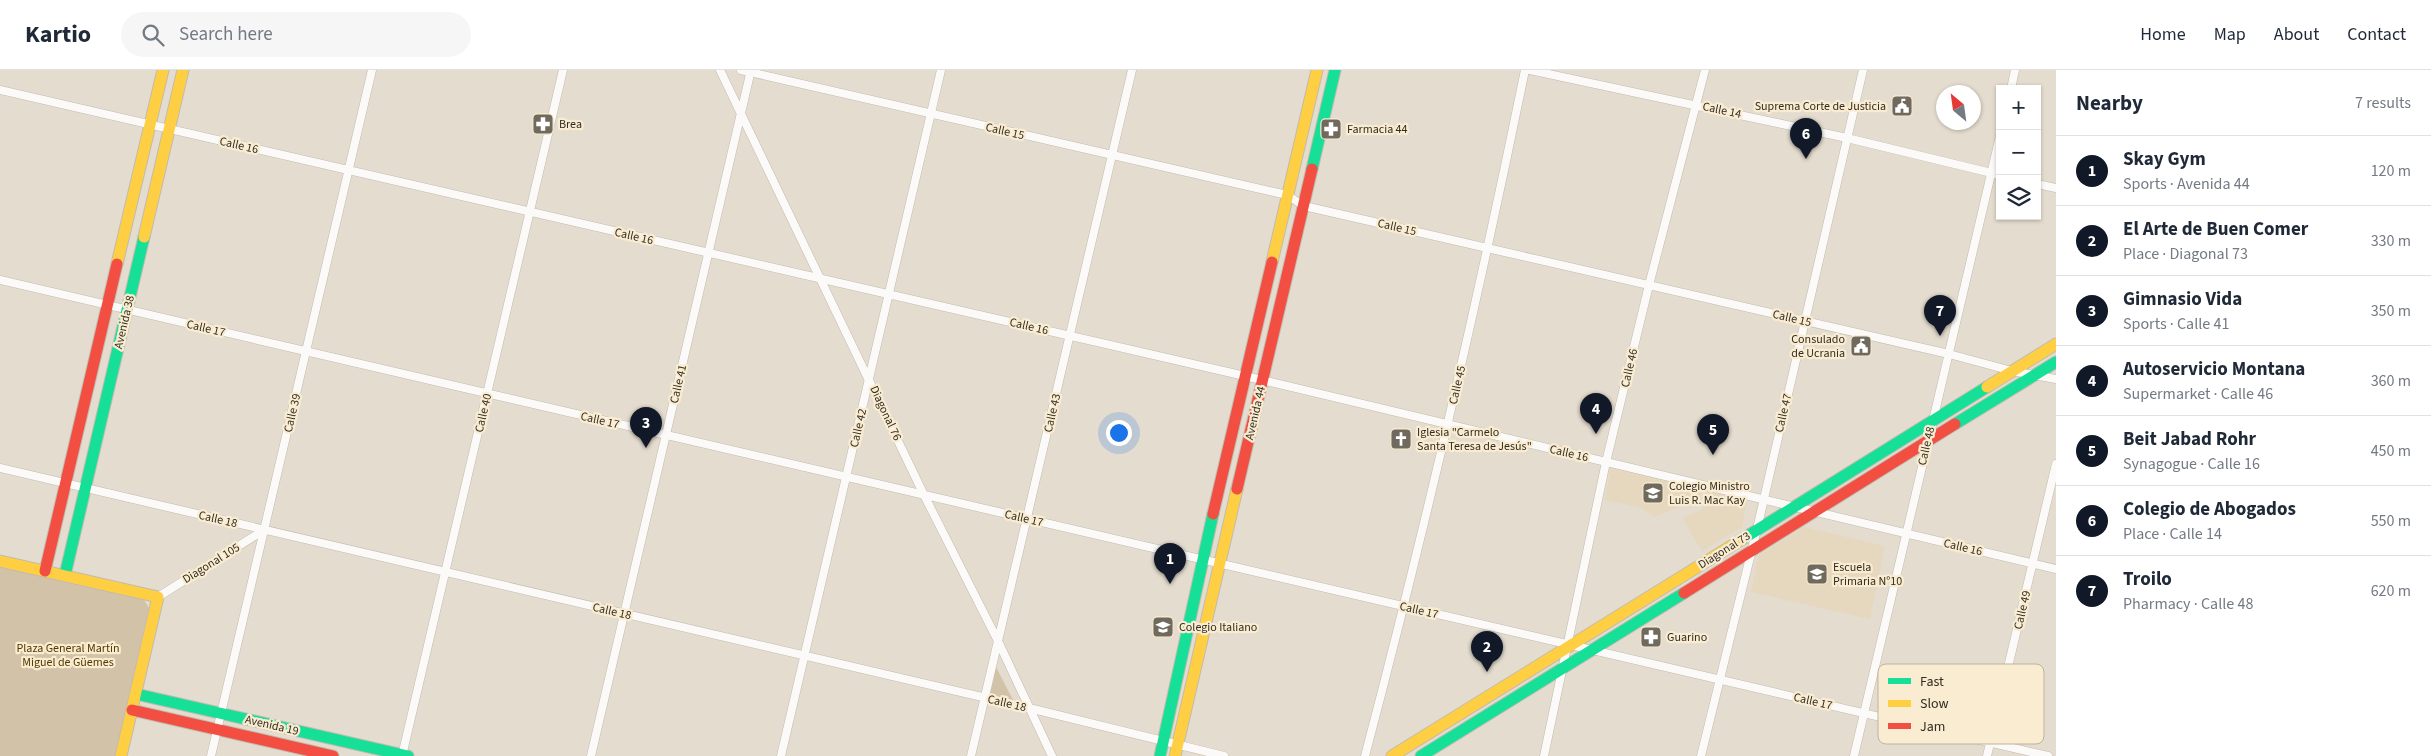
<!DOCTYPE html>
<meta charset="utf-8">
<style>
body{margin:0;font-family:"Source Sans 3",sans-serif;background:#f6f6f7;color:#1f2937}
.controls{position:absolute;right:15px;top:15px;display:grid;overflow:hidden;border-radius:0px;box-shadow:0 1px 4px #0004}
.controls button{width:45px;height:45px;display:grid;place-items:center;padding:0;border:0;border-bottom:1px solid #e0e1e3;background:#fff;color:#1f2937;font:25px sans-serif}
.compass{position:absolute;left:1936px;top:15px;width:45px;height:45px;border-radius:50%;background:#fff;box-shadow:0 1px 4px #0004;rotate:331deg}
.you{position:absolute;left:1118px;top:362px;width:18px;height:18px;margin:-12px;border:4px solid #fff;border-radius:50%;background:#1a73e8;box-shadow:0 0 0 8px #1a73e833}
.badge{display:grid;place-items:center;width:32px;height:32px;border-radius:50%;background:#111827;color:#fff;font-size:16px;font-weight:700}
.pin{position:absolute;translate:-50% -41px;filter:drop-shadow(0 1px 2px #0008)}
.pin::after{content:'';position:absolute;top:26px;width:18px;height:15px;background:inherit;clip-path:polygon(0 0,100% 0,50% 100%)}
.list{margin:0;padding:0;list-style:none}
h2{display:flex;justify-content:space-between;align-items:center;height:65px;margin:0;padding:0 20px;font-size:21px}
h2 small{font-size:16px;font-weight:400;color:#747a83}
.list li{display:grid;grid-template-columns:32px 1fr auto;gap:15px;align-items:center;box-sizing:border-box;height:70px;padding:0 20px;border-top:1px solid #e0e1e3}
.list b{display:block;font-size:19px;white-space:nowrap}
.list p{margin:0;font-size:16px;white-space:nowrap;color:#747a83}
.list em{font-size:16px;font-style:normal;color:#747a83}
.icon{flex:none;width:28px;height:28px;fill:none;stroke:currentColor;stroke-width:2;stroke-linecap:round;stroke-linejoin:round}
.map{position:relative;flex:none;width:2056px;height:686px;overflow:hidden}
header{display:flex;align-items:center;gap:30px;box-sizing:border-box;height:70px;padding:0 25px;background:#fff;border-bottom:1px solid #e0e1e3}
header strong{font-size:24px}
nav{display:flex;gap:28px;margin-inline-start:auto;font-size:18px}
.search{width:350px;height:45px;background:#f6f6f7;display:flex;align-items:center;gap:12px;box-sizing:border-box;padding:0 18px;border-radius:28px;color:#747a83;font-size:19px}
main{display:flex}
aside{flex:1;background:#fff}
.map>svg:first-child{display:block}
</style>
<header>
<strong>Kartio</strong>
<div class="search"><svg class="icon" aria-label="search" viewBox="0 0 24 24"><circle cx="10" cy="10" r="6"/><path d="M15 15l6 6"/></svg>Search here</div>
<nav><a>Home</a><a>Map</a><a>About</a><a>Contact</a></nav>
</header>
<main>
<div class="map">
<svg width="2056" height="686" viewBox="0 0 2056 686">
<rect width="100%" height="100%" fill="#e4dcce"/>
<path fill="#e5d8bf" d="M1611,395l90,21 -1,13 -46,18 -12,-9 -37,-8z
M1706,421l41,9 -5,27 -40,24 -20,-33 21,-9z
M1804,457l81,19 -15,73 -119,-27 7,-36z"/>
<path fill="#d2c3a8" d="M0,497l144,33 5,8 -34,148h-115z
M996,597l17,33 -23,-5z"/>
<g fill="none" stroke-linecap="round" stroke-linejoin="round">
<g stroke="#c1bbb0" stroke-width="9">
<path id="street" d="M720,0l204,425 74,146 54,115
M741,0l546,125 17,11 645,148 63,17 44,8
M1530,0l317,68 153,37
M2011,19l4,-19
M0,20l1245,286 811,193
M2037,114l19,4
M0,210l2048,476
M0,398l1029,240 195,48
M158,527l106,-67
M211,686l161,-686
M402,686l161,-686
M591,686l160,-686
M781,686l160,-686
M971,686l161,-686
M1365,686c60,-227 113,-456 160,-686
M1544,686l62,-294 43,-177 56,-215
M1701,686l56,-227 106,-459
M1854,686l146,-620
M1987,686l69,-292"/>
</g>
<g stroke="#c1bbb0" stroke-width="13">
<path id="fast" d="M1312,99l23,-99
M1955,354l101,-62
M1741,470l246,-153
M65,505l79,-338
M136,624l272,62
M1160,686l53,-242
M1421,686l263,-163"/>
</g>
<g stroke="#c1bbb0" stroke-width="13">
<path id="slow" d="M144,167l39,-167
M1272,192l45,-192
M117,194l46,-194
M1987,317l69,-43
M0,491l158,36 -37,159
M1175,686l62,-267
M1392,686l349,-216"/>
</g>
<g stroke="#c1bbb0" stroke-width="13">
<path id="jam" d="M1237,419l75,-320
M1213,444l59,-252
M45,501l72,-307
M1684,523l271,-169
M132,640l201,46"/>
</g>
<use href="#street" stroke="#fbfaf8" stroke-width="8"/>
<use href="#fast" stroke="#16e098" stroke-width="11"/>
<use href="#slow" stroke="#ffcf43" stroke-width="11"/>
<use href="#jam" stroke="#f24e42" stroke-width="11"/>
</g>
<defs>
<g id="civic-square" transform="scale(1.125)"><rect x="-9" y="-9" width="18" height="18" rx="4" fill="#706a5e" stroke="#faecd1"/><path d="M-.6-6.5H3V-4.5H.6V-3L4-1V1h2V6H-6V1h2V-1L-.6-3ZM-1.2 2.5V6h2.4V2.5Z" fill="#fff"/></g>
<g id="pharmacy-square" transform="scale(1.125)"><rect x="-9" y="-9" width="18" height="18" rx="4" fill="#706a5e" stroke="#faecd1"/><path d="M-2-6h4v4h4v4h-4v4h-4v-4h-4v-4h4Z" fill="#fff"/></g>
<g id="church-square" transform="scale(1.125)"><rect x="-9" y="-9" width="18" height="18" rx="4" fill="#706a5e" stroke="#faecd1"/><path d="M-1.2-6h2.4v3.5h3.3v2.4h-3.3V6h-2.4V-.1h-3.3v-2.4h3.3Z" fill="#fff"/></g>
<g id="school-square" transform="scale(1.125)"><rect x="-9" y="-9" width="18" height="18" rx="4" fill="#706a5e" stroke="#faecd1"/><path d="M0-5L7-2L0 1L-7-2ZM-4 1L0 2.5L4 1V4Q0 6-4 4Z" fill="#fff"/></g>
</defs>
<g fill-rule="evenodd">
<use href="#civic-square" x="1902" y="36"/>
<use href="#pharmacy-square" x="543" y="54"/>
<use href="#pharmacy-square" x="1331" y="59"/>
<use href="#civic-square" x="1861" y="276"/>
<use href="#church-square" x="1401" y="369"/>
<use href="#school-square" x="1653" y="423"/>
<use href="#school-square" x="1817" y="504"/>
<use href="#school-square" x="1163" y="557"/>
<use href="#pharmacy-square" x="1651" y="567"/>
</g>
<g text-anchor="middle" stroke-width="4.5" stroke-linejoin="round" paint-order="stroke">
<g font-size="12" fill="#322d22" stroke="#faecd1" text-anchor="start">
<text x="1886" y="40" text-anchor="end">Suprema Corte de Justicia</text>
<text x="559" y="58">Brea</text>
<text x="1347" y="63">Farmacia 44</text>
<text x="1845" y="273" text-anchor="end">Consulado<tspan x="1845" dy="14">de Ucrania</tspan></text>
<text x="1417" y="366">Iglesia "Carmelo<tspan x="1417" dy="14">Santa Teresa de Jesús"</tspan></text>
<text x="1669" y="420">Colegio Ministro<tspan x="1669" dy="14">Luis R. Mac Kay</tspan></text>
<text x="1833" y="501">Escuela<tspan x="1833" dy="14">Primaria N°10</tspan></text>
<text x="1179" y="561">Colegio Italiano</text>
<text x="1667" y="571">Guarino</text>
</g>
<g font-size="12" fill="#322d22" stroke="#faecd1">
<text transform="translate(1722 40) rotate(12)" y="4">Calle 14</text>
<text transform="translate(1005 61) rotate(13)" y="4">Calle 15</text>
<text transform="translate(239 75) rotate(13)" y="4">Calle 16</text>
<text transform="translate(1397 157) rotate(13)" y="4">Calle 15</text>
<text transform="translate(634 166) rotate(13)" y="4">Calle 16</text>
<text transform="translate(1792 248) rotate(13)" y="4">Calle 15</text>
<text transform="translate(124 252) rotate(-77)" y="4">Avenida 38</text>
<text transform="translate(1029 256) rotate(13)" y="4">Calle 16</text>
<text transform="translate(206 258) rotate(13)" y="4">Calle 17</text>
<text transform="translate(1629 298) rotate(-77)" y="4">Calle 46</text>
<text transform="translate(678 314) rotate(-77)" y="4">Calle 41</text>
<text transform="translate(1457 315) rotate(-77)" y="4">Calle 45</text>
<text transform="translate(292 343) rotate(-77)" y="4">Calle 39</text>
<text transform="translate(483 343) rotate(-77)" y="4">Calle 40</text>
<text transform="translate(886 343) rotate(65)" y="4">Diagonal 76</text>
<text transform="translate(1052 343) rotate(-77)" y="4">Calle 43</text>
<text transform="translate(1255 343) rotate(-77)" y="4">Avenida 44</text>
<text transform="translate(1783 343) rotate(-77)" y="4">Calle 47</text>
<text transform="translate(600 350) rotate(13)" y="4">Calle 17</text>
<text transform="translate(858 358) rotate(-77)" y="4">Calle 42</text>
<text transform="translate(1926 376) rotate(-77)" y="4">Calle 48</text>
<text transform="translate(1569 383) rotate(13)" y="4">Calle 16</text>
<text transform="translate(1024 448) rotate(13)" y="4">Calle 17</text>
<text transform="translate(218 449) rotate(13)" y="4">Calle 18</text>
<text transform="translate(1963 477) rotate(13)" y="4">Calle 16</text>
<text transform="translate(1724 480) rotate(-32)" y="4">Diagonal 73</text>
<text transform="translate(211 493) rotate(-32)" y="4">Diagonal 105</text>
<text transform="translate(1419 540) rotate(13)" y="4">Calle 17</text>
<text transform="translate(2022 540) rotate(-77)" y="4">Calle 49</text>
<text transform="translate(612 541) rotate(13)" y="4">Calle 18</text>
<text transform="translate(1813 631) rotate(13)" y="4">Calle 17</text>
<text transform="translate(1007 633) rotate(13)" y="4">Calle 18</text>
<text transform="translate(272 655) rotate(13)" y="4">Avenida 19</text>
</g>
<g font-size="12" fill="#513a00" stroke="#faecd1">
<text x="68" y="582">Plaza General Martín<tspan x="68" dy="14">Miguel de Güemes</tspan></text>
</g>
</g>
<rect x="1878" y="594" width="166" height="80" rx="8" fill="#faecd1" stroke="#beb39c" stroke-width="1"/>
<rect x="1888" y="608" width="23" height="6" fill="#16e098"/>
<rect x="1888" y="630" width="23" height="7" fill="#ffcf43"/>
<rect x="1888" y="653" width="23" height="6" fill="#f24e42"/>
<g font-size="14" fill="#322d22">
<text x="1920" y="616">Fast</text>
<text x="1920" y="638">Slow</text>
<text x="1920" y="661">Jam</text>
</g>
</svg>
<div class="controls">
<button>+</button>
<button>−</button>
<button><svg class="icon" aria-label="layers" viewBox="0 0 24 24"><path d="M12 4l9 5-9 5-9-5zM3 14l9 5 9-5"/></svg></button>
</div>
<svg class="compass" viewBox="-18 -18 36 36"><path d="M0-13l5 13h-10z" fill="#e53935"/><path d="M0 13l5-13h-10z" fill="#747a83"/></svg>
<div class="you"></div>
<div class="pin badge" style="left:1170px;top:514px">1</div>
<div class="pin badge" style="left:1487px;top:602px">2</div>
<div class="pin badge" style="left:646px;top:378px">3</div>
<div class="pin badge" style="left:1596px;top:364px">4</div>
<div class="pin badge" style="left:1713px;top:385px">5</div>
<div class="pin badge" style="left:1806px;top:89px">6</div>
<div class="pin badge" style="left:1940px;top:266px">7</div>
</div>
<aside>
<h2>Nearby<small>7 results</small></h2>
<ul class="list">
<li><span class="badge">1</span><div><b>Skay Gym</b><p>Sports · Avenida 44</p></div><em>120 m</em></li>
<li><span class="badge">2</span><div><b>El Arte de Buen Comer</b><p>Place · Diagonal 73</p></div><em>330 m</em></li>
<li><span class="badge">3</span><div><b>Gimnasio Vida</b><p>Sports · Calle 41</p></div><em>350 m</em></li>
<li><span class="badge">4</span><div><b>Autoservicio Montana</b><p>Supermarket · Calle 46</p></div><em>360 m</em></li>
<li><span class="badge">5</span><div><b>Beit Jabad Rohr</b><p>Synagogue · Calle 16</p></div><em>450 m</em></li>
<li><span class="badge">6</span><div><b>Colegio de Abogados</b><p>Place · Calle 14</p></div><em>550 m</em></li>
<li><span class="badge">7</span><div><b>Troilo</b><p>Pharmacy · Calle 48</p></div><em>620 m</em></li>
</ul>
</aside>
</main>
